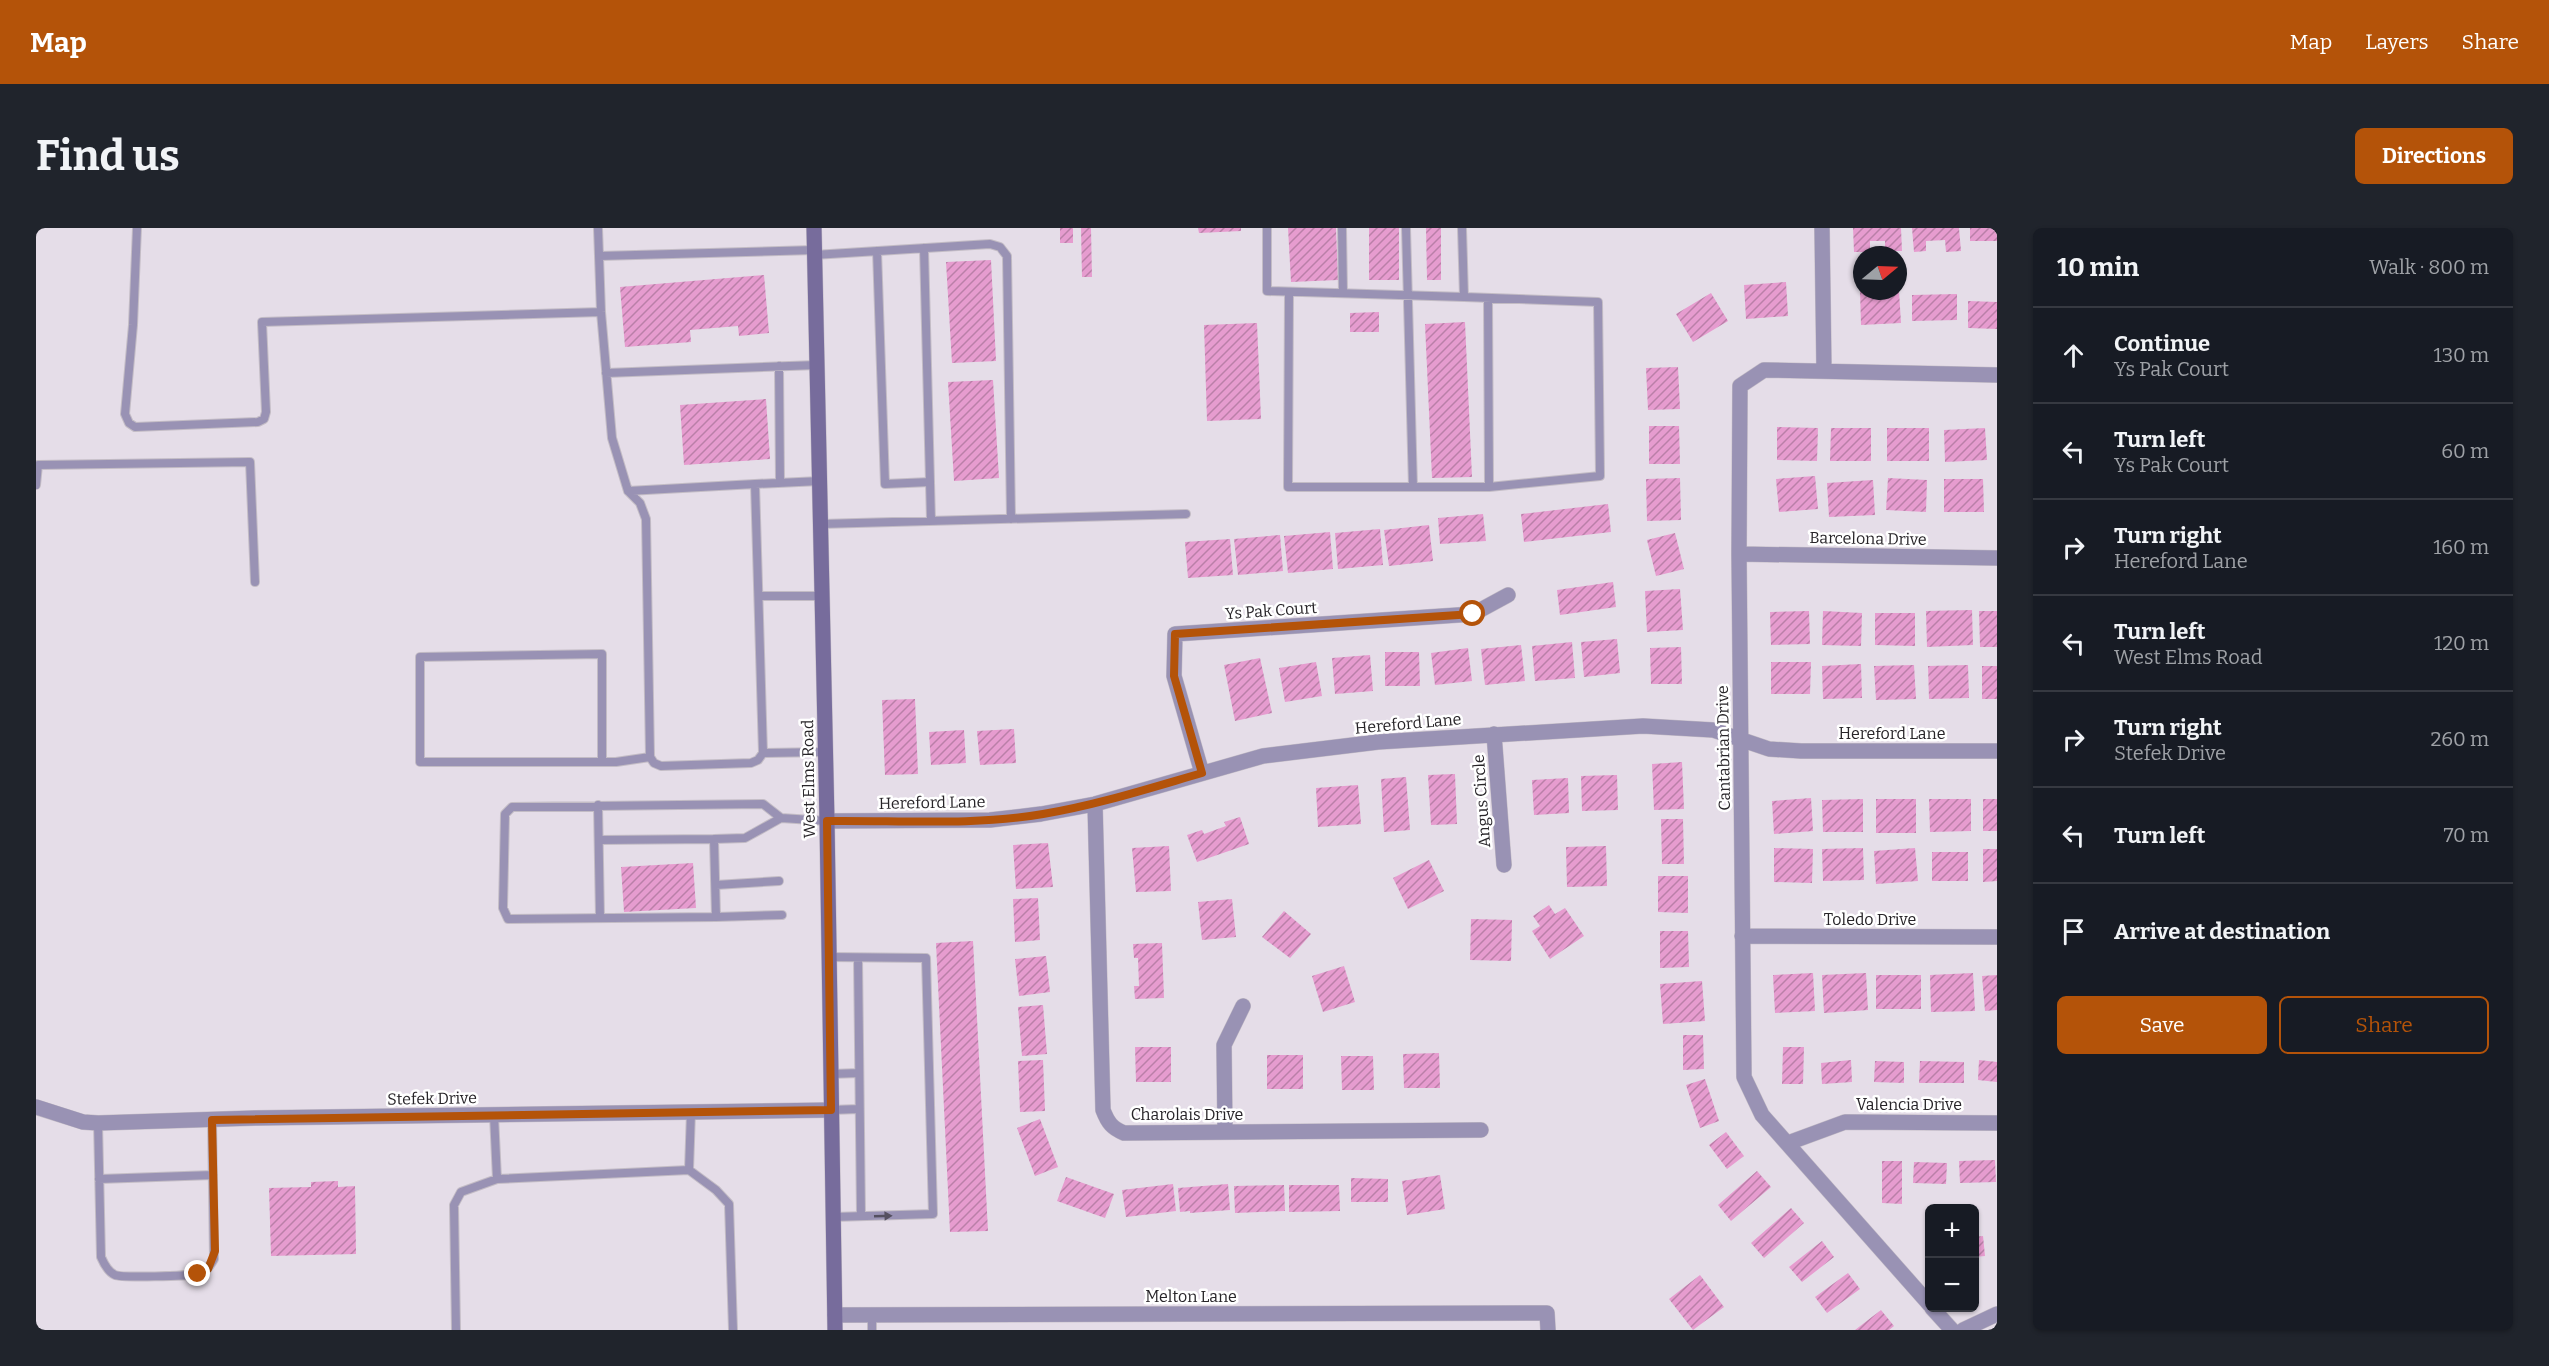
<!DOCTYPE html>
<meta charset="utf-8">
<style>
body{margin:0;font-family:Bitter,serif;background:#20242c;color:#f1f3f6}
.controls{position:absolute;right:18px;bottom:18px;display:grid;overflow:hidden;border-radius:9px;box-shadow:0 2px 4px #0004}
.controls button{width:54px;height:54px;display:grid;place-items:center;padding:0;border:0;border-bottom:2px solid #363941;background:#171b24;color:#f1f3f6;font:30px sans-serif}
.compass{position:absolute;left:1817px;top:18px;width:54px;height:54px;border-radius:50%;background:#171b24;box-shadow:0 2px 4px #0004;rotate:71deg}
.stop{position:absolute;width:18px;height:18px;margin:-14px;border:4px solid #b45309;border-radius:50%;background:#fff}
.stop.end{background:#b45309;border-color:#fff;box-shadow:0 2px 6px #0008}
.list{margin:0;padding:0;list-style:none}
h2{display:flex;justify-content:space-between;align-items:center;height:78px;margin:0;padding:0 24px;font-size:26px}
h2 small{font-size:20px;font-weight:400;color:#9ea1a6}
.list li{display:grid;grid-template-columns:39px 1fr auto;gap:18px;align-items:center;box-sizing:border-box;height:96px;padding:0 24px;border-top:2px solid #363941}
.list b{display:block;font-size:22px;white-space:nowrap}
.list p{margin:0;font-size:20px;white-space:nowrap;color:#9ea1a6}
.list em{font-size:20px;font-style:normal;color:#9ea1a6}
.actions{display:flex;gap:12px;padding:18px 24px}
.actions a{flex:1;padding:14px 0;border:2px solid #b45309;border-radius:9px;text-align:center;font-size:21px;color:#b45309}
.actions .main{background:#b45309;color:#fff}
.icon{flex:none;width:33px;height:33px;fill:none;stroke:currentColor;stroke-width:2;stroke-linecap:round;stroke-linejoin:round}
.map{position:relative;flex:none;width:1961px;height:1102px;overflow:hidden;border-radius:9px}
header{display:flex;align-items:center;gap:36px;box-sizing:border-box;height:84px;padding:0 30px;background:#b45309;color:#fff}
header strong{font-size:28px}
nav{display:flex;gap:33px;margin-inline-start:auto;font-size:21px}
.intro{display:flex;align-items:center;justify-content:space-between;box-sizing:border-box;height:144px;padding:0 36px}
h1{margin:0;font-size:42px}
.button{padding:15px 27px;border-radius:9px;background:#b45309;color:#fff;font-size:21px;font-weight:700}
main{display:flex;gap:36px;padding:0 36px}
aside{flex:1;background:#171b24;border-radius:9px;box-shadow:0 2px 4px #0004}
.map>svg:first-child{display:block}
</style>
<header>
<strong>Map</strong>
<nav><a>Map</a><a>Layers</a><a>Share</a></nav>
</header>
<div class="intro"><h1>Find us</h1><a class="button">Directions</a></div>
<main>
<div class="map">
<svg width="1961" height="1102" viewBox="0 0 1961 1102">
<defs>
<pattern id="building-hatch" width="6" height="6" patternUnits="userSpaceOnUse" patternTransform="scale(1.5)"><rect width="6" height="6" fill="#e69ccf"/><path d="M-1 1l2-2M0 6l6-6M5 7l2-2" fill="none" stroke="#ba7fa8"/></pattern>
</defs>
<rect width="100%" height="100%" fill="#e5dde8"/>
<path fill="url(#building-hatch)" d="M1024,0h13v15h-13z
M1045,0h10l1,49h-10z
M1162,0h43v3l-42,2z
M1252,0h48l2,52 -47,2z
M1333,0h30v52h-30z
M1390,0h15v52h-14z
M1817,0h48l1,23h-17v-10h-15v11h-16z
M1876,0h47l2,23 -15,1 -1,-12 -19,1v10l-12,1z
M1934,0h27v13h-27z
M955,32l5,101 -44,2 -6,-101z
M728,47l5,58 -30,3 -1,-10 -48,4 1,12 -66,5 -5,-60z
M1750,54l2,34 -42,3 -2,-34z
M1824,63h39l2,32 -40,2z
M1675,65l17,28 -35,21 -17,-28z
M1921,66v26l-45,1v-26z
M1932,73l29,1v27l-29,-1z
M1343,84v20h-29v-19z
M1429,94l7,155 -40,1 -7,-154z
M1221,95l4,96 -54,2 -3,-96z
M1642,139l2,42 -32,1 -2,-42z
M957,152l6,98 -45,3 -6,-99z
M730,171l4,60 -86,6 -4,-60z
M1613,198h30l1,38h-31z
M1741,199l41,1 -1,33 -40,-1z
M1795,200h40v33h-41z
M1851,200h42v33h-42z
M1949,200l2,32 -42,2 -1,-32z
M1779,248l3,33 -39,3 -3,-33z
M1644,250l1,42 -34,1 -1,-42z
M1852,250l39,2 -1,32 -40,-2z
M1908,251h39l1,33h-40z
M1837,252l2,35 -46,2 -2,-34z
M1572,276l3,28 -87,10 -3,-28z
M1447,286l3,27 -46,3 -2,-26z
M1393,297l4,36 -44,5 -5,-36z
M1344,301l3,36 -45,4 -3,-36z
M1294,304l3,37 -45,4 -4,-37z
M1639,305l9,36 -28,7 -9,-36z
M1244,307l3,36 -45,4 -4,-36z
M1194,311l3,36 -45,3 -3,-36z
M1577,354l3,25 -56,8 -3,-25z
M1644,361l3,41 -36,2 -2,-41z
M1936,382l1,35 -46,2 -1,-36z
M1773,383l1,33 -39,1 -1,-33z
M1787,383l39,2 -1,33 -39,-1z
M1943,383h18v36h-17z
M1839,385h40v33l-40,-1z
M1581,411l3,34 -36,4 -3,-35z
M1536,414l3,36 -40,3 -3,-35z
M1485,417l4,36 -40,4 -4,-36z
M1645,419l1,37h-31l-1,-36z
M1432,420l4,33 -37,4 -4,-32z
M1349,424h34l1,34h-35z
M1334,427l3,36 -38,3 -3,-36z
M1224,430l12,55 -37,8 -11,-56z
M1280,434l6,34 -37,6 -6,-34z
M1735,434h40l-1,32h-39z
M1825,436l1,34 -39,1 -1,-33z
M1878,437l2,34 -40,1 -2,-34z
M1932,437l1,33 -40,1 -1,-33z
M1946,438h15v33h-15z
M879,471l3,75 -33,1 -3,-75z
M978,501l2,34 -36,2 -3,-34z
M928,502l2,33 -35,2 -2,-33z
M1646,534l2,47 -30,1 -2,-46z
M1419,546l2,50 -26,1 -3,-50z
M1581,547l1,35 -36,1 -1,-35z
M1370,549l4,53 -26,2 -3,-53z
M1532,550l1,35 -35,2 -2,-35z
M1322,557l3,39 -43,3 -2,-39z
M1775,570l2,33 -39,3 -2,-33z
M1827,571v33h-40l-1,-32z
M1840,571h40v34h-40z
M1893,571h42v32l-41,1z
M1947,571h14v32h-14z
M1204,589l9,27 -52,18 -10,-27 15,-5 2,4 22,-8 -2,-4z
M1625,591h22l1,45h-22z
M1012,615l5,44 -37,2 -3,-44z
M1133,618l2,45 -35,1 -4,-44z
M1570,618l1,40 -40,1 -1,-40z
M1738,620l39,1 -1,34 -38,-1z
M1827,620l1,32 -41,1 -1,-32z
M1879,620l3,33 -42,3 -2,-33z
M1947,621h14v32l-14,1z
M1896,624h36v29h-36z
M1393,632l15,31 -36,18 -15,-31z
M657,635l3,45 -72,4 -3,-45z
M1622,648h30v37l-30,-1z
M1002,670l2,42 -25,2 -2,-43z
M1196,671l4,38 -34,3 -4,-38z
M1513,677l6,9 10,-6 19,28 -34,23 -18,-28 8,-5 -7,-10z
M1248,683l27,23 -21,24 -28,-21z
M1435,691l41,1 -1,41 -41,-1z
M1624,703h28l1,36 -29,1z
M937,713l15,290 -38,1 -14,-289z
M1126,715l2,55 -29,1 -1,-13h5l-1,-28h-4l-1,-14z
M1010,728l4,36 -31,4 -4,-37z
M1308,738l11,36 -32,10 -11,-36z
M1777,745l2,38 -40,2 -2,-38z
M1830,745l2,37 -44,3 -2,-38z
M1937,745l2,38 -44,1 -1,-37z
M1840,747h45v34h-45z
M1961,747v35l-12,1 -3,-35z
M1666,753l3,40 -42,3 -3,-40z
M1007,777l4,49 -25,2 -4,-49z
M1647,807h20l1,34 -21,1z
M1099,819h36v35h-35z
M1747,819h21l-1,37h-21z
M1403,825l1,35h-36l-1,-34z
M1231,827h36v34h-36z
M1305,828h32l1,34h-32z
M1007,832l2,51 -25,1 -2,-51z
M1815,832l1,22 -30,2 -1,-21z
M1943,832l18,2v20l-19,-2z
M1839,833l29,1v21l-30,-1z
M1884,833l44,1v21h-45z
M1669,851l14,42 -19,7 -14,-43z
M1004,891l18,48 -23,9 -18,-48z
M1690,904l18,24 -17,13 -18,-24z
M1959,932l1,22 -36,1 -1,-22z
M1846,933h20v43l-20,-1z
M1878,934l33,1 -1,21 -33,-1z
M1721,943l14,16 -40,34 -13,-16z
M1404,947l5,34 -38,6 -5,-34z
M1030,949l48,17 -9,24 -48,-17z
M1315,950l37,1v23h-37z
M302,953v6l17,-1 1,68 -85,2 -2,-68 42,-1v-5z
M1137,956l3,27 -50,6 -4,-27z
M1192,956l2,26 -40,3v-2l-10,1 -2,-24z
M1248,957l1,26 -50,2 -1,-27z
M1253,957h50l1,26 -51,1z
M1755,980l13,15 -40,35 -13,-15z
M1947,1008l2,20 -11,1v-20z
M1786,1013l12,16 -32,25 -13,-15z
M1812,1045l12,16 -33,24 -12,-16z
M1664,1047l24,32 -31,23 -24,-31z
M1845,1082l13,16 -5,4h-34z"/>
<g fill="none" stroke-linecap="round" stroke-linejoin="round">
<g stroke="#c3bcc5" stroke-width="10">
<path id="service" d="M101,0l-4,97 -8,89 4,9 6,4 123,-5 6,-3 2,-7 -4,-90 339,-10
M562,0l3,84 11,126 16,53 12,12 6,16 4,238 4,6 7,3 90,-3 7,-3 5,-7 63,-1
M1231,0v63l197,6 -2,-69
M1306,0l1,65
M1370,0l7,259
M888,20l7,273
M841,23l8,233 45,-2
M778,27l176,-11 10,3 7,9 4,263
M563,28l215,-6
M1253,64l-1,195h201
M1428,69l134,5 2,174 -111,11 -1,-189
M743,138l1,117
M570,145l211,-8
M719,256l65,-3
M0,257l2,-20 212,-3 5,120
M592,263l127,-7 8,269
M785,296l365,-10
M723,368h63
M566,534v-108l-182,3v105h196l34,-5
M562,577l2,113
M745,590l-36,20 -31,1 2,78 -208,2 -5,-11 2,-94 7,-7 251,-3 18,14 46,3
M563,612l115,-1
M680,657l63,-4
M680,689l66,-2
M792,729l98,1 7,256 -100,3
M822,730l3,258
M795,846l28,-1
M795,882l28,-1
M62,895l3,134c3,7 7,15 14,18 7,3 72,1 82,-1 9,-2 13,-8 17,-15l-2,-139
M653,942l27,20 13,14 4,126
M63,951l114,-4
M461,951l192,-9 2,-58
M836,1087v15
M420,1102l-2,-125 7,-13 36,-13 -3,-64"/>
</g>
<g stroke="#c3bcc5" stroke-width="16">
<path id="minor" d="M1786,0l2,143
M1703,326l258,4
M1458,506l10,131
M1166,545l-28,-97 1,-42 298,-20 35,-19
M1059,576l8,306c5,13 9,18 21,23l357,-3
M791,593l163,-1 51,-6 54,-10 168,-48 115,-14 265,-16 70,4 56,19 32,2h196
M1706,708l255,1
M0,879l47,15 15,1 157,-5 576,-8
M1189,904l-1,-87 19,-39
M1752,915l57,-21 152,1
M1894,1077l-168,-190 -18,-38 -5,-523 1,-168 24,-16 233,5
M1896,1080l20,22
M799,1087l712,-2 1,17
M1927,1102l34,-16"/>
</g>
<g stroke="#c3bcc5" stroke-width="16">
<path id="secondary" d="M778,0l13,593 8,509"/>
</g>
<use href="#service" stroke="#9992b4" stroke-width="8"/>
<use href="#minor" stroke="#9992b4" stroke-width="15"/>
<use href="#secondary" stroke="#776c9c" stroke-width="15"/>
</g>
<defs><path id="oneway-solid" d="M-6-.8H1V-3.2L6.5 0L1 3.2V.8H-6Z" transform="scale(1.5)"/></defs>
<use fill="#555060" href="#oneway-solid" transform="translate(847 988) rotate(-2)"/>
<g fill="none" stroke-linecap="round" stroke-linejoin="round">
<path stroke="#b45309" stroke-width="8" d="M162,1046l10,-5 7,-18 -3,-131 619,-10 -4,-289c70,-1 147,5 216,-7 54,-9 107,-26 159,-41l-28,-97 1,-42 298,-20"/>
</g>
<g text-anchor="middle" stroke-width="5" stroke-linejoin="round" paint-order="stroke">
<g font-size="16" fill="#272428" stroke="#fff">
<text transform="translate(1832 310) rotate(1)" y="6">Barcelona Drive</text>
<text transform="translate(1235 382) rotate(-4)" y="6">Ys Pak Court</text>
<text transform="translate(1372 495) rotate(-5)" y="6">Hereford Lane</text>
<text x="1856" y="511">Hereford Lane</text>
<text transform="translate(1687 520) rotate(-91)" y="6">Cantabrian Drive</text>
<text transform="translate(772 551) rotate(-91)" y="6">West Elms Road</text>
<text transform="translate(1445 573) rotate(-94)" y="6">Angus Circle</text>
<text transform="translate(896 574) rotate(-1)" y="6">Hereford Lane</text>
<text x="1834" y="697">Toledo Drive</text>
<text transform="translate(396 870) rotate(-1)" y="6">Stefek Drive</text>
<text x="1873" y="882">Valencia Drive</text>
<text x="1151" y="892">Charolais Drive</text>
<text x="1155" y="1074">Melton Lane</text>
</g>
</g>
</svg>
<div class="controls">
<button>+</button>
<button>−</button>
</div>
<svg class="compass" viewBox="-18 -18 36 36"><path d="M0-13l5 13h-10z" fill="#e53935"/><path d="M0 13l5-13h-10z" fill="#9ea1a6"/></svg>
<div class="stop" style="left:1437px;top:386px"></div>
<div class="stop end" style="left:162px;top:1046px"></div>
</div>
<aside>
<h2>10 min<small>Walk · 800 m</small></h2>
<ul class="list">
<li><svg class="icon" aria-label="ahead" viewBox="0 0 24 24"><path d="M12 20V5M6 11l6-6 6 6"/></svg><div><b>Continue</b><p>Ys Pak Court</p></div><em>130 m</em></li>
<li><svg class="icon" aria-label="left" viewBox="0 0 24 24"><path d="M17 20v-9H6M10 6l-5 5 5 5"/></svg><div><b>Turn left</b><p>Ys Pak Court</p></div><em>60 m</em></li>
<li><svg class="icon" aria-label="right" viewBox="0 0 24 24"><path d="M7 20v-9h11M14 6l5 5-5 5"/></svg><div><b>Turn right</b><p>Hereford Lane</p></div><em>160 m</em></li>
<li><svg class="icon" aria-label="left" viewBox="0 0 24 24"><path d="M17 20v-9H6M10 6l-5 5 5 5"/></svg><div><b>Turn left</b><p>West Elms Road</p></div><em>120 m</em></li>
<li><svg class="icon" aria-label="right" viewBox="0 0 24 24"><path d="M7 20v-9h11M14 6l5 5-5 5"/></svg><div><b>Turn right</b><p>Stefek Drive</p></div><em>260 m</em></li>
<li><svg class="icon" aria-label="left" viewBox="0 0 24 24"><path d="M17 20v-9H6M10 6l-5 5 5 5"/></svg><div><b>Turn left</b></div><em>70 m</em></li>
<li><svg class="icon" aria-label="arrive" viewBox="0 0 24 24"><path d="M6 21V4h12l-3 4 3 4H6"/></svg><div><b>Arrive at destination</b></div></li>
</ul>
<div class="actions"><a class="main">Save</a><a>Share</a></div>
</aside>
</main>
